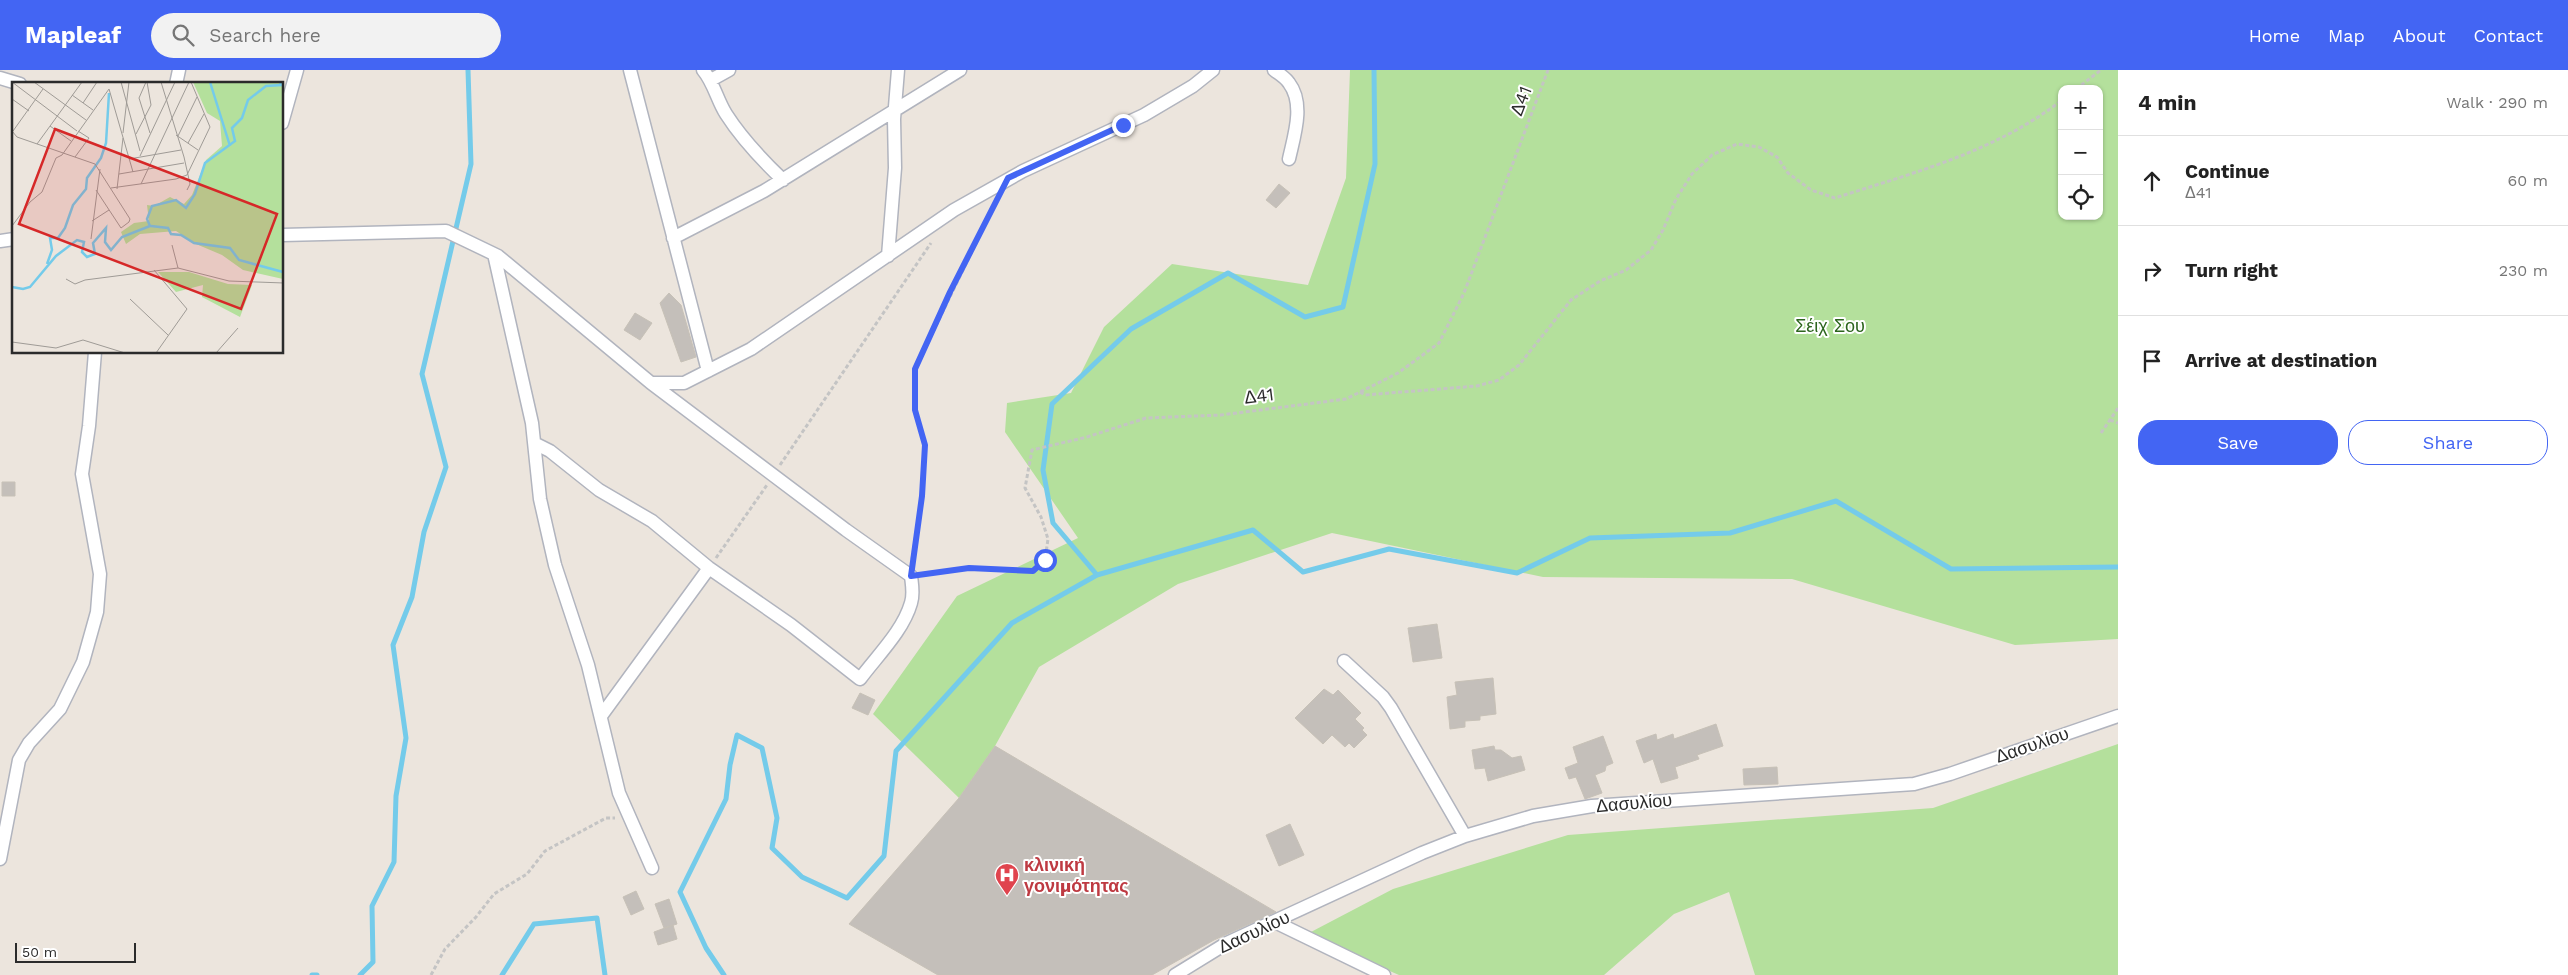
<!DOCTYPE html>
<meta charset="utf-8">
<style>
body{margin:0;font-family:"Work Sans",sans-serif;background:#f2f2f2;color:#222}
.controls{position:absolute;right:15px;top:15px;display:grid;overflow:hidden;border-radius:10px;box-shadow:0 1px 4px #0004}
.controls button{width:45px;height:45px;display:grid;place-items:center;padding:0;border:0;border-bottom:1px solid #e0e0e0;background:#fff;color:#222;font:25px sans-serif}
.scale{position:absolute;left:15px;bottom:12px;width:121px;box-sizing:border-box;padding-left:5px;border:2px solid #2b2b2b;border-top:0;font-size:14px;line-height:18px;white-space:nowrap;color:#2b2b2b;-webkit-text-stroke:4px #fff;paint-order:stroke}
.stop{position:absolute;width:15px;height:15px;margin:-11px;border:4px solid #4365f3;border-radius:50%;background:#fff}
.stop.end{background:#4365f3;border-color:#fff;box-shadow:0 1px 5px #0008}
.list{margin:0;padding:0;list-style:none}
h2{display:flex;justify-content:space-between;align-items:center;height:65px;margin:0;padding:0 20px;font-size:21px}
h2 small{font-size:16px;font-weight:400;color:#767676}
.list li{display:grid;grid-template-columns:32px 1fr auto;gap:15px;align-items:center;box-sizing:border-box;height:90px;padding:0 20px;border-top:1px solid #e0e0e0}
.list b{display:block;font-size:19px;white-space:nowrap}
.list p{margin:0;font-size:16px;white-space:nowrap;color:#767676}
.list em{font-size:16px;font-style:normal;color:#767676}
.actions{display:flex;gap:10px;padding:15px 20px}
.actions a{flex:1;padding:11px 0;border:1px solid #4365f3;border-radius:20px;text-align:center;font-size:18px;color:#4365f3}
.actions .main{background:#4365f3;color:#fff}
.icon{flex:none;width:28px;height:28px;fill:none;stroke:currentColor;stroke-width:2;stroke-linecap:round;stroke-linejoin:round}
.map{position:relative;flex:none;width:2118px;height:905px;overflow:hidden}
header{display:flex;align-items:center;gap:30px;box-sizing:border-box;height:70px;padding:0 25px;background:#4365f3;color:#fff}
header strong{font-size:24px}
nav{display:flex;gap:28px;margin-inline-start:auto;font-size:18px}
.search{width:350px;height:45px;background:#f2f2f2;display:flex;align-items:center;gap:12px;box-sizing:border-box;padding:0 18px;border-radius:28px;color:#767676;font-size:19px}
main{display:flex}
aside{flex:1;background:#fff}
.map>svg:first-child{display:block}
</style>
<header>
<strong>Mapleaf</strong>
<div class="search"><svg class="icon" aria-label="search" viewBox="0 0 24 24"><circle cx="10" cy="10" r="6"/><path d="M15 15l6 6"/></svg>Search here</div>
<nav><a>Home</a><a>Map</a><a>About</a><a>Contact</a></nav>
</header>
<main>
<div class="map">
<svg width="2118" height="905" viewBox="0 0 2118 905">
<rect width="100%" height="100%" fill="#ece5dd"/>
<path fill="#b4e09c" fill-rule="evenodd" d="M1350,0h768v569l-103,6 -223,-66 -249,-2 -211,-44 -154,51 -139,83 -44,79 -36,52 -86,-84 84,-118 121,-58 -73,-106 2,-29 64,-10 33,-66 68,-63 136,21 38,-107zM2062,19h37v127h-37z
M2118,674v231h-363l-26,-83 -55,22 -70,61h-205l-65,-28 -25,-14 84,-44 175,-54 365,-27z"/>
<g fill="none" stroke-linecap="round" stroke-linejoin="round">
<path stroke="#74cbea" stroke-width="5" d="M1097,505l156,-45 50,42 86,-23 128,24 73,-35 140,-5 106,-32 115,68 167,-2
M312,905h5
M360,905l13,-13 -1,-56 22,-44 2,-66 10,-58 -13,-93 19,-48 12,-65 22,-65 -24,-93 49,-210 -3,-94
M502,905l32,-51 63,-6 8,57
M724,905l-18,-27 -26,-56 46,-93 4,-34 7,-30 25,13 15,70 -5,30 30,29 45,21 37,-42 12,-105 116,-128 85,-48 -44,-52 -10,-53 9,-66 79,-75 97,-56 77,44 38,-10 32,-143 -1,-94"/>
</g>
<path fill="#c4bfba" stroke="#c7c1b7" d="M1279,114l11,9 -14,15 -10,-8z
M669,223l12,12 15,52 -15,5 -21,-59z
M635,243l17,10 -12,17 -16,-10z
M2,412h13v14h-13z
M1437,554l5,34 -29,4 -5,-34z
M1493,608l3,36 -16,2v4l-15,1v6l-15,2 -3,-32 10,-2 -2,-13z
M1324,619l9,6 5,-5 23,23 -6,6 9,9 -2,2 5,5 -13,13 -5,-5 -4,4 -13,-12 -9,9 -28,-26z
M860,623l15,7 -7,15 -16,-7z
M1716,654l7,22 -26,9 2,4 -24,8 3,11 -17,5 -8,-24 -9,4 -8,-22 20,-7 1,6 16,-6 1,5z
M1603,666l10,27 -7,3 -1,5 -10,4 7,18 -17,6 -9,-22 -7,2 -4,-11 13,-5 -5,-16z
M995,676l281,166 -62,28 -62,35h-214l-89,-51 110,-126z
M1494,676l1,4h6l11,8 9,-2 4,14 -37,11 -3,-13 -10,1 -3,-19z
M1777,697l1,17 -34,1 -1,-16z
M1290,754l14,31 -25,11 -13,-31z
M636,821l8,18 -13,6 -8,-18z
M669,829l8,25 -13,4 -9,-24z
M673,855l4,14 -19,6 -4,-13z"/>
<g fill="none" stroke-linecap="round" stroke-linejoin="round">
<g stroke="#b1b4be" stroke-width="15">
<path id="minor" d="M630,0l78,301
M703,0c11,13 14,30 23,44 16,25 36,46 57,66
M1274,0c5,4 11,7 15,13 16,21 5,53 0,76
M0,8l20,6
M711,10l18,-10
M176,14l3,-14
M282,53l15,-53
M282,165l164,-4 52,25 153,127 195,147 65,46c1,9 3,18 0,27 -8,28 -34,53 -51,76l-69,-54 -82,-57 -57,-47 -53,-31 -49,-39 -14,-7
M673,168l91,-47 196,-121
M0,171l14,-2
M494,184l38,169 8,76 15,66 33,100 31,128 33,75
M888,186l7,-88 -1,-49 4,-49
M651,313h33l67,-34 203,-139 69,-39 121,-56 49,-29 20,-16
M1344,591l39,36 8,11 74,128
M601,646l108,-148
M0,789l19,-99 10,-17 31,-34 23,-47 14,-50 3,-38 -18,-100 7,-48 6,-74
M1275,852l109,53
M1175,905l52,-32 195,-90 43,-17 68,-20 59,-10 322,-22 36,-10 168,-58"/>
</g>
<path stroke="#c4c4c4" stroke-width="3" stroke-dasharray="4 2.5" stroke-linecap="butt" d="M2076,19l25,-19
M1360,322l5,3 112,-9 22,-6 20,-15 52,-65 29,-19 26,-11 25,-20 12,-20 13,-31 16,-25 20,-19 25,-11 22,3 18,10 11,16 23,17 24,8c78,-25 162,-47 227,-98
M2110,350l8,3
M2101,363l17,-25
M780,395l151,-222
M716,488l51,-73
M912,489l10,-63 3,-51 -10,-35v-41l80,-165
M923,505l46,-7 64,3 12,-11 3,-21 -7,-22 -16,-29 7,-38 55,-13 59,-19 75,-3 125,-16 52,-26 41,-30 25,-50 84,-223
M431,905l14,-26 31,-32 18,-23 33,-20 18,-23 61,-33h9"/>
<use href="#minor" stroke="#fff" stroke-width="12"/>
</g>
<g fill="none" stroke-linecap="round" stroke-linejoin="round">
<path stroke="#4365f3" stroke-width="6" d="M1045,490l-12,11 -64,-3 -58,8 11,-80 3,-51 -10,-35v-41l35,-77 58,-114 115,-53"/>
</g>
<defs>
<g id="hospital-pin" transform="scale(1.25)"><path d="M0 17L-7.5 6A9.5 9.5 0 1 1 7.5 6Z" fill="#e0444e" stroke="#fff"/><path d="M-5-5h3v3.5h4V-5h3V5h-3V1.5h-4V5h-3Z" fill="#fff"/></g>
</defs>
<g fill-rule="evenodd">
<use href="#hospital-pin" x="1007" y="805"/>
</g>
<g text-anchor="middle" stroke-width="4" stroke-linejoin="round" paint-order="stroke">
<g font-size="18" fill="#2b2b2b" stroke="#fff">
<text transform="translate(1521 31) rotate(-69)" y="6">Δ41</text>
<text transform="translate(1259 326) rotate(-7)" y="6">Δ41</text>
<text transform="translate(2032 675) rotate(-19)" y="6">Δασυλίου</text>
<text transform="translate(1634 733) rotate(-5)" y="6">Δασυλίου</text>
<text transform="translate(1254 862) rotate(-25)" y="6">Δασυλίου</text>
</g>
<g font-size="18" fill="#2c651d" stroke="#fff">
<text x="1830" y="262">Σέιχ Σου</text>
</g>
<g font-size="18" font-weight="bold" fill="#be3a42" stroke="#fff" text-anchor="start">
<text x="1024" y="801">κλινική<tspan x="1024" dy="21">γονιμότητας</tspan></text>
</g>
</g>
<g transform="translate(12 12)">
<rect width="271" height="271" fill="#ece5dd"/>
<path d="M181,0h90v197l-40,-9 -21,-15 -26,-11 -20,-13 -36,3 -14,10 -5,-12 13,-9 15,-2 -2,-16 7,1 16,-9 14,7 8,-9 14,-35 16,-14 -2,-25 -13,-8zM146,190h31l39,12 24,1 -12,32 -38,-20 1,-12 -27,7z" fill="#b4e09c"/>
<path fill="none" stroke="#74cbea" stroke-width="2.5" d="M198,0l20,64M139,144l17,2 3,6 10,1 13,8 36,5 9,12 44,12M35,182l5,-14 -2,-12h8l7,-10 8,-23 13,-16 1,-11 14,-20 5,-15 3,-50M0,205l11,2 7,-2 26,-31 21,-16 7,2 -2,10 5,5 8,-3 -2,-11 13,-15 -1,14 6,8 11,-13 28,-11 -3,-7 5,-13 24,-6 10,8 9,-14 10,-31 30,-22 -3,-13 10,-10 6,-18 18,-14 15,-1 -1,-3"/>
<path fill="none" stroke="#9f9b96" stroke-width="1" d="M0,0l65,49M22,0l52,38M109,0l19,69M134,0l-7,16 11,35M149,0l23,75 6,27 -3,6M60,13l21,15M0,17l17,12M71,21l14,-21M38,44l21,15M0,49l5,6 78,27 35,55 -1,3 -8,6 -25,-38M1,49l30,-42M111,51l6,-51M124,52l15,-29 -4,-23M164,53l22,15M166,54l19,-39M176,61l16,-29M25,62l45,-62M128,74l35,-74M63,75l14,-19 -11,-7M117,77l52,-9M107,92l65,-11M129,102l48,-102M99,106l65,-9 11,-4 23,-48 -19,-45M105,107l6,-51M80,139l17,-11M0,144l18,-24 12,-10 14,-34 6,-3 47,-66 24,83M79,157l9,-70M160,163l6,23M142,188l33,39 -31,44M54,197l9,5 10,-4 93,-12 51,13 55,2M118,217l38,36M0,260l44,6 27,-8 42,13M204,271l22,-25"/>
<path fill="#d62828" fill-opacity="0.15" stroke="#d62828" stroke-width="2.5" d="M43,47l222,85 -36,95 -222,-85z"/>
<rect width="271" height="271" fill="none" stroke="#2b2b2b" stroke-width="2.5"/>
</g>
</svg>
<div class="controls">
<button>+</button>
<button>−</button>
<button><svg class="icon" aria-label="locate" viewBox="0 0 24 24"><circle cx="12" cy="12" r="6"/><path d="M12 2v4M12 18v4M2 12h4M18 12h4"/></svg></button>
</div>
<div class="scale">50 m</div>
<div class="stop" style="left:1045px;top:490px"></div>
<div class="stop end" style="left:1123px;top:55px"></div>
</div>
<aside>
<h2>4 min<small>Walk · 290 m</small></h2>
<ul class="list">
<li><svg class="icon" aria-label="ahead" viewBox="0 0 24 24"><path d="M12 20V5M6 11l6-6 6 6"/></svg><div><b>Continue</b><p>Δ41</p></div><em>60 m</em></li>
<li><svg class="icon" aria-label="right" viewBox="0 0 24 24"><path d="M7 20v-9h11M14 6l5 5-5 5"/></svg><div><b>Turn right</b></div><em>230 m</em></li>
<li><svg class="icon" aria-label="arrive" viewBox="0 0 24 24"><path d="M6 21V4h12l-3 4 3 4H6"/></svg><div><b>Arrive at destination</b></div></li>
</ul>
<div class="actions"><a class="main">Save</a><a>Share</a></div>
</aside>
</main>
